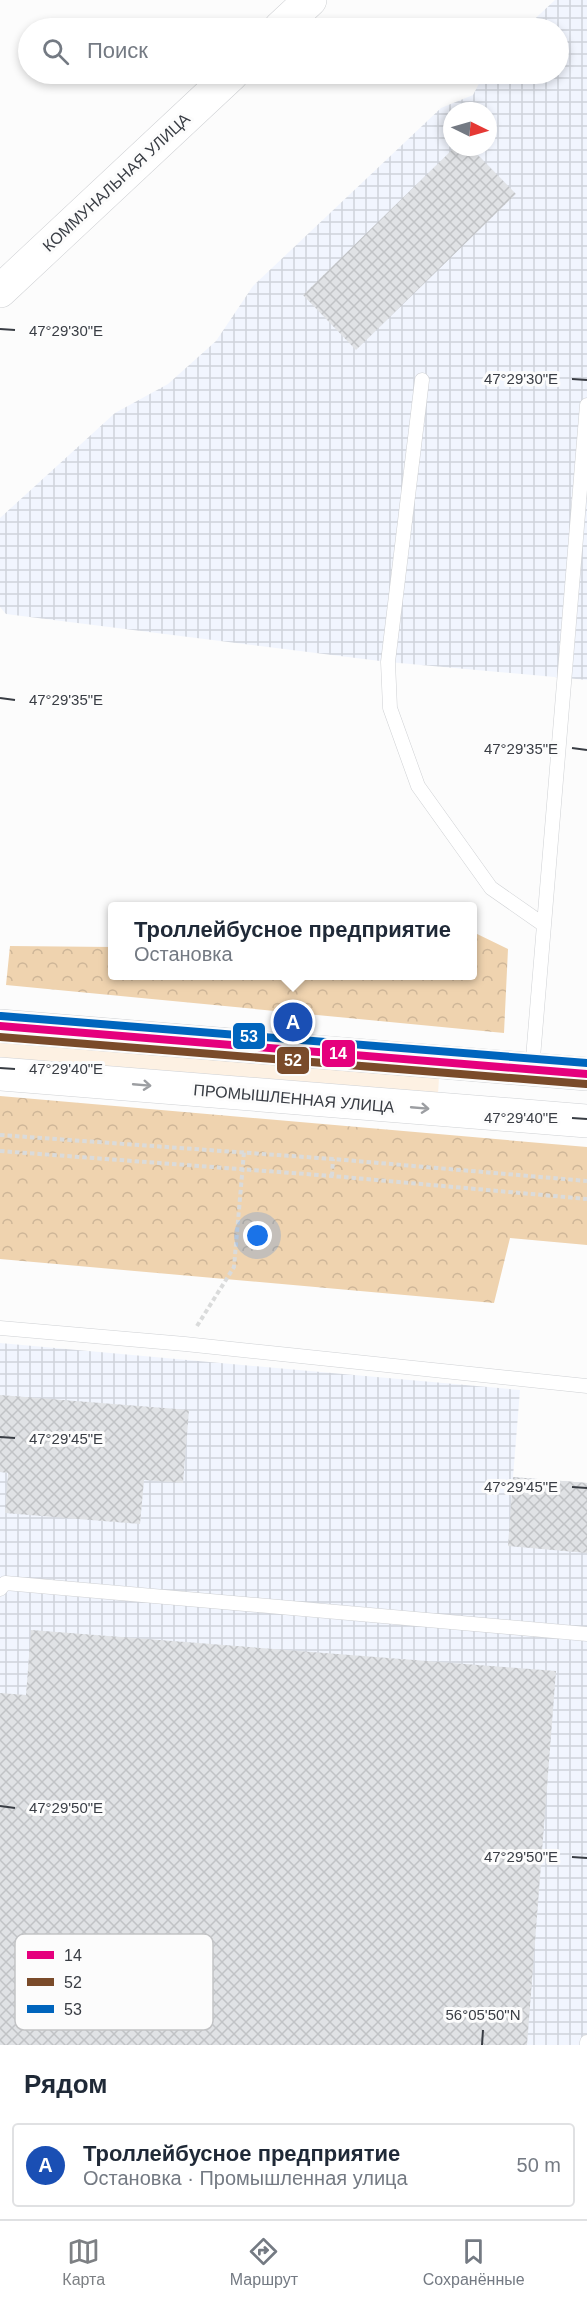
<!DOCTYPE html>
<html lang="ru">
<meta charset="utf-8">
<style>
body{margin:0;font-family:Helvetica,sans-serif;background:#f2f2f3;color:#1f2937}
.compass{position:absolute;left:443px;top:102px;width:54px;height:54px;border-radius:50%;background:#fff;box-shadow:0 3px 9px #0003;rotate:95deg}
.you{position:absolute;left:258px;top:1236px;width:21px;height:21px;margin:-15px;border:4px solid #fff;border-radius:50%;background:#1a73e8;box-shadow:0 0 0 9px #1a73e833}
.badge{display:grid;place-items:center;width:39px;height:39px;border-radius:50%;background:#7d8084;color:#fff;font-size:20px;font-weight:700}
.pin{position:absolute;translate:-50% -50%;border:3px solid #fff;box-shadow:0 2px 6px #0006}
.popup{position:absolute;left:108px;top:902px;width:369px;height:78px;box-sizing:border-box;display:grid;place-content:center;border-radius:6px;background:#fff;filter:drop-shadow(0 2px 4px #0005);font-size:20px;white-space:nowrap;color:#747a83}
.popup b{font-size:22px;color:#1f2937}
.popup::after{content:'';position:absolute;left:50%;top:100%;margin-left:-12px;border:12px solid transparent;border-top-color:#fff}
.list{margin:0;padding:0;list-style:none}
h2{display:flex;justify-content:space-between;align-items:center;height:78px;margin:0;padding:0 24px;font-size:26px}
h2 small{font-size:20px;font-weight:400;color:#747a83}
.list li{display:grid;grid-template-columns:39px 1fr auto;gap:18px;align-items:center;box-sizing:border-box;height:84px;margin:0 12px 12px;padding:0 12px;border:2px solid #e0e1e3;border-radius:6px}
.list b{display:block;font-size:22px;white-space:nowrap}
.list p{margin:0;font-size:20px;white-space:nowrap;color:#747a83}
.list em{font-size:20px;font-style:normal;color:#747a83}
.icon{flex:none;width:33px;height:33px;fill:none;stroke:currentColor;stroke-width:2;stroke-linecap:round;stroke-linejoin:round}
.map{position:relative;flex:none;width:587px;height:2045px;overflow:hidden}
.search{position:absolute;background:#fff;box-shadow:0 3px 9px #0003;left:18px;right:18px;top:18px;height:66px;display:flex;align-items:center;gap:15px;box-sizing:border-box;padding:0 21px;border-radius:33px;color:#747a83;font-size:22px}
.sheet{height:174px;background:#fff}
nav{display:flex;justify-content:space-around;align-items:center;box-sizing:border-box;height:84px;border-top:2px solid #e0e1e3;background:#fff;font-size:16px;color:#747a83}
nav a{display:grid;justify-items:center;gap:3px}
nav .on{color:#7d8084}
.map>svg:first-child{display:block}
</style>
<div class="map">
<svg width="587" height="2045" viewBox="0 0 587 2045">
<defs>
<pattern id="industrial-grid" width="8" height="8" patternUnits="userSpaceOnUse" patternTransform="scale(1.5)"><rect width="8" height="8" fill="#f1f5fe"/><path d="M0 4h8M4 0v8" fill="none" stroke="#cfd3db"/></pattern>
<pattern id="forest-crowns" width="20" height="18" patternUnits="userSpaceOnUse" patternTransform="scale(1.5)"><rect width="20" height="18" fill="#efd3af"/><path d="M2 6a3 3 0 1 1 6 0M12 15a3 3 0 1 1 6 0" fill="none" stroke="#ceb698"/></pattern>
<pattern id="building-cross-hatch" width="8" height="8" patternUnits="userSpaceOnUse" patternTransform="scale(1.5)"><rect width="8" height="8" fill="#e0e2e5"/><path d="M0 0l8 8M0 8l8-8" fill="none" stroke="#c1c3c6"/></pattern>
</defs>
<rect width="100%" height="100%" fill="#fcfcfc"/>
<path fill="url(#industrial-grid)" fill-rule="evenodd" d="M555,0h32v680l-199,-18 -382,-48 -6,-7v-89l115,-105 53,-29 48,-43 37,-55 188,-178 32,-13 11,-21h74v-46h-33zM452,111h36v36h-36z
M0,1343l520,47 -7,87 74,6v562h-587z"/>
<path fill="#fdf1e3" d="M0,1042l439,36 -1,16 -438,-35z"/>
<path fill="url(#forest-crowns)" d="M473,932l35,17 -4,84 -498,-48 4,-39 103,1v29h360z
M0,1096l587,51v98l-77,-7 -16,65 -494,-44z"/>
<path fill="url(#building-cross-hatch)" d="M455,147h15l46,47 -160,156 -53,-55z
M0,1395l189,15 -6,73 -39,-3 -4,44 -135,-11 3,-40 -8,-1z
M513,1477l74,6v70l-79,-7z
M31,1630l525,41 -29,374h-527v-352l26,2z"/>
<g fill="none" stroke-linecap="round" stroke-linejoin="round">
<g stroke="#cfd1d4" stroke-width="15">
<path id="lane" d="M422,380l-34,282 2,46 28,78 73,102 53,37
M532,1070l55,-665
M0,1328l185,16 402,42
M0,1589l5,-6 582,51
M587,2045v-3"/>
</g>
<g stroke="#cfd1d4" stroke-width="34">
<path id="secondary" d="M280,28l30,-28
M0,291l232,-217"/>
</g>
<g stroke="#cfd1d4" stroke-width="34">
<path id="primary" d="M0,1026l587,48
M0,1074l587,47"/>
</g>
<path stroke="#dadbdb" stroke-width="4" stroke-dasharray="4.5 3" stroke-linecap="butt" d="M0,1135l333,24 254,22
M0,1151l332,25 255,23
M332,1176l1,-17
M197,1326l37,-59 10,-115"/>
<use href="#lane" stroke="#fff" stroke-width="14"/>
<use href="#secondary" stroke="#fff" stroke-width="33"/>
<use href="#primary" stroke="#fff" stroke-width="33"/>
<g stroke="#fcfcfc" stroke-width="12">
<path id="bus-1" d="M0,1026l587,48"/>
</g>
<g stroke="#fcfcfc" stroke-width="12">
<path id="bus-2" d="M0,1037l586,47"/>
</g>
<g stroke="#fcfcfc" stroke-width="12">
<path id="bus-3" d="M1,1016l586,47"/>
</g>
<use href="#bus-1" stroke="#e5007d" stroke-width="8"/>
<use href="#bus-2" stroke="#7a4b2a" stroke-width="8"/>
<use href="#bus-3" stroke="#0065bd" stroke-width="8"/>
</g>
<defs><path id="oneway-shaft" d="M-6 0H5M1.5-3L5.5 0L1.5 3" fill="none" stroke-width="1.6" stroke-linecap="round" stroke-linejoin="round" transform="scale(1.5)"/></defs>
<g stroke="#9c9ea2">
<use href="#oneway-shaft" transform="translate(142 1085) rotate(5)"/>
<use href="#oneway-shaft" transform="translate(420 1108) rotate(5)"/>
</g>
<path fill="none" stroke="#393d44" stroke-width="2" d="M0,329l15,1M572,379l15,1M0,698l15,2M572,748l15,2M0,1068l15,1M572,1118l15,1M0,1437l15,1M572,1487l15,1M0,1806l15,2M572,1857l15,1M482,2045l1,-15"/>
<g text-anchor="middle" stroke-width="6" stroke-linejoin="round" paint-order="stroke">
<g font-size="16" fill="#393d44" stroke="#fcfcfc">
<text transform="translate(116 182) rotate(-43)" y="6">КОММУНАЛЬНАЯ УЛИЦА</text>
<text transform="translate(294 1098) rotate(5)" y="6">ПРОМЫШЛЕННАЯ УЛИЦА</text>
</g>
</g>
<rect x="15" y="1934" width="198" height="96" rx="9" fill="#fcfcfc" stroke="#c2c3c5" stroke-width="1.5"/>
<rect x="27" y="1951" width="27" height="8" fill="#e5007d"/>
<rect x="27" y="1978" width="27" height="8" fill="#7a4b2a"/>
<rect x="27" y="2005" width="27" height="8" fill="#0065bd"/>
<g font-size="16" fill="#393d44">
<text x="64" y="1961">14</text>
<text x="64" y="1988">52</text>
<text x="64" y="2015">53</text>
</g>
<g font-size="15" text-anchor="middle" fill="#393d44" stroke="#fcfcfc" stroke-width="6" stroke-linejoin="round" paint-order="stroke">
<text x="66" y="336">47°29'30"E</text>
<text x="521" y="384">47°29'30"E</text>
<text x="66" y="705">47°29'35"E</text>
<text x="521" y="754">47°29'35"E</text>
<text x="66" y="1074">47°29'40"E</text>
<text x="521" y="1123">47°29'40"E</text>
<text x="66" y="1444">47°29'45"E</text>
<text x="521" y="1492">47°29'45"E</text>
<text x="66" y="1813">47°29'50"E</text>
<text x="521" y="1862">47°29'50"E</text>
<text x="483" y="2020">56°05'50"N</text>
</g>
<g stroke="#fcfcfc" stroke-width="2">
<rect x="232" y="1022" width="34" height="28" rx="6" fill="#0065bd"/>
<rect x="321" y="1039" width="35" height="29" rx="6" fill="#e5007d"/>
<rect x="276" y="1046" width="34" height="29" rx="6" fill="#7a4b2a"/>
</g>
<g font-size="16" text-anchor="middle" font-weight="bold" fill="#fff">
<text x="249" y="1042">53</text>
<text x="338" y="1059">14</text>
<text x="293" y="1066">52</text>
</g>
</svg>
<svg class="compass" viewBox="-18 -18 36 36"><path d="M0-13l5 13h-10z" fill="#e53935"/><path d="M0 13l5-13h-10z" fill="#747a83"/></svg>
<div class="you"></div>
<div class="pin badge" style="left:293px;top:1022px;background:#1a4fb4">A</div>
<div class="popup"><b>Троллейбусное предприятие</b>Остановка</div>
<div class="search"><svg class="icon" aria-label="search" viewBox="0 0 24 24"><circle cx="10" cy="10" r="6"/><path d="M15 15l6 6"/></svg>Поиск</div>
</div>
<section class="sheet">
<h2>Рядом<small></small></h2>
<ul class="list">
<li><span class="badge" style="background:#1a4fb4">A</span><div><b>Троллейбусное предприятие</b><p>Остановка · Промышленная улица</p></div><em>50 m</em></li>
</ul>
</section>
<nav>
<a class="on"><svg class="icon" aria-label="map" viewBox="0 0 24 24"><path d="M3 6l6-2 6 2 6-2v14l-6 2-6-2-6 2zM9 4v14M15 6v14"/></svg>Карта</a>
<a><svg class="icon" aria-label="directions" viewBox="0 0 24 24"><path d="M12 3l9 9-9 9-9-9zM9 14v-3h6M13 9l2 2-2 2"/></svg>Маршрут</a>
<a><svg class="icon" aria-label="saved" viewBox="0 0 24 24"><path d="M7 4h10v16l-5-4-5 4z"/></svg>Сохранённые</a>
</nav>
